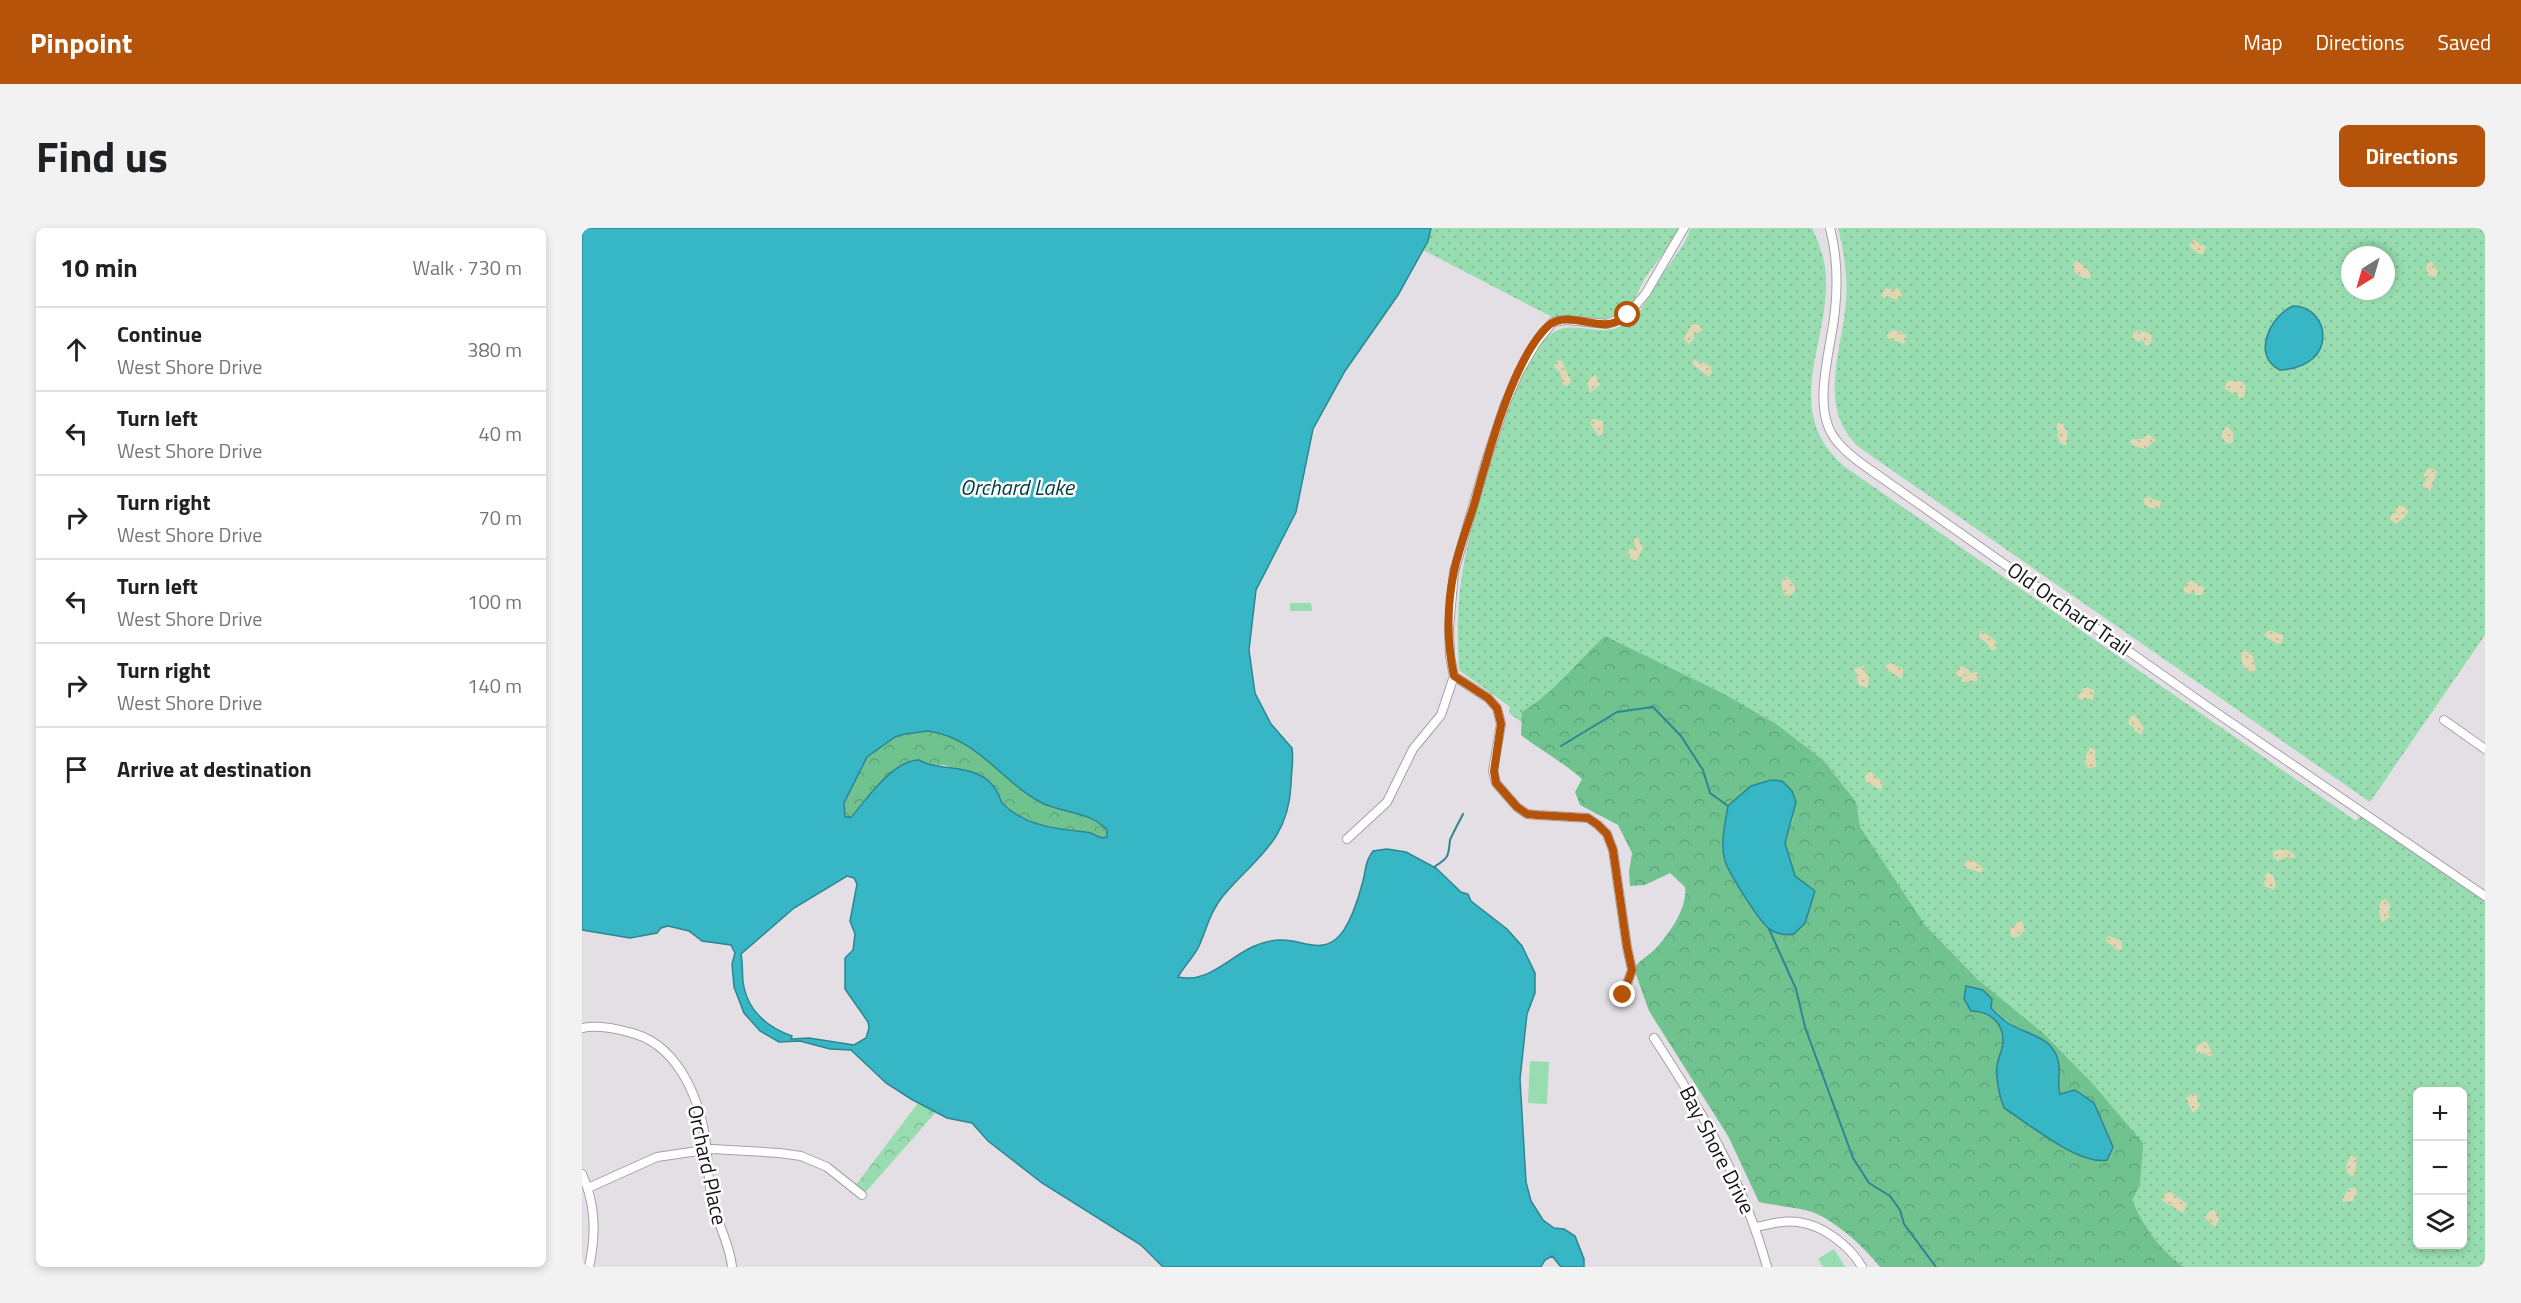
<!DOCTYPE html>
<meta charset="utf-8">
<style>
body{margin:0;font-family:"Titillium Web",sans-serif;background:#f2f2f2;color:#202124}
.controls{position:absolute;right:18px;bottom:18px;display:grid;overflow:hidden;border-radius:9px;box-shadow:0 3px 9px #0003}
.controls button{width:54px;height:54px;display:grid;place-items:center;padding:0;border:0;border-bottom:2px solid #e0e0e0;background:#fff;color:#202124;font:30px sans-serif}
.compass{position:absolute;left:1759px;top:18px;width:54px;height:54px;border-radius:50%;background:#fff;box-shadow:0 3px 9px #0003;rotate:217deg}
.stop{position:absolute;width:18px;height:18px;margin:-14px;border:4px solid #b45309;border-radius:50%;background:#fff}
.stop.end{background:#b45309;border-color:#fff;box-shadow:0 2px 6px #0008}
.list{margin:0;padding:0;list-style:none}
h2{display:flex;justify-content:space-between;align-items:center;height:78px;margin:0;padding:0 24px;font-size:26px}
h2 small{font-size:20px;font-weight:400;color:#757577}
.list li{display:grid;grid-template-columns:39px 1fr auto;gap:18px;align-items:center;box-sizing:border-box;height:84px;padding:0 24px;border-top:2px solid #e0e0e0}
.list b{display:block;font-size:22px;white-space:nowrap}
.list p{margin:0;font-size:20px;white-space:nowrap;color:#757577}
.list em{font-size:20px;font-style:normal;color:#757577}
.icon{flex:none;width:33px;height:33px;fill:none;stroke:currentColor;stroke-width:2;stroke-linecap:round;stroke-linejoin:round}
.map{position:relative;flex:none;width:1903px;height:1039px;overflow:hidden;border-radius:9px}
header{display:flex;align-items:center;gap:36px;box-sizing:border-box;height:84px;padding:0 30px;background:#b45309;color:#fff}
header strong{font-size:28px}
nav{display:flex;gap:33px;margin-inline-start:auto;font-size:21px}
.intro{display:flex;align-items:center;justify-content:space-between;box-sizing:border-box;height:144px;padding:0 36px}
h1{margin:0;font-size:42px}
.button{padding:15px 27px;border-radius:9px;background:#b45309;color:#fff;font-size:21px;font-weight:700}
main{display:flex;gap:36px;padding:0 36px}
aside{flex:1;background:#fff;border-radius:9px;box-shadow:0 3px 9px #0003}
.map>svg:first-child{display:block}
</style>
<header>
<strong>Pinpoint</strong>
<nav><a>Map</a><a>Directions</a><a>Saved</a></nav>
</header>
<div class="intro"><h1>Find us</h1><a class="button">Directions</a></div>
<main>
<aside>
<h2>10 min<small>Walk · 730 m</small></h2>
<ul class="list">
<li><svg class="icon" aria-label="ahead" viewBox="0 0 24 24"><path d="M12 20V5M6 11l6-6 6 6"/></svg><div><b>Continue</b><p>West Shore Drive</p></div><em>380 m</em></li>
<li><svg class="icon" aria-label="left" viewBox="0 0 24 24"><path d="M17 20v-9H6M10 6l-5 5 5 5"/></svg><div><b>Turn left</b><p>West Shore Drive</p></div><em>40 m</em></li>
<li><svg class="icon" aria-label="right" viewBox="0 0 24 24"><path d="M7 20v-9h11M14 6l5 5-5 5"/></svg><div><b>Turn right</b><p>West Shore Drive</p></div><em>70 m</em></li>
<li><svg class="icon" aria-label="left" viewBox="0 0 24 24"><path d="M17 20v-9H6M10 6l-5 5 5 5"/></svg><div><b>Turn left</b><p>West Shore Drive</p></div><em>100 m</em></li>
<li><svg class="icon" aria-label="right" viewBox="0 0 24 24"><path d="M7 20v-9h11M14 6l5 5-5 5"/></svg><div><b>Turn right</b><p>West Shore Drive</p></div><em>140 m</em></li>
<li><svg class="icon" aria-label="arrive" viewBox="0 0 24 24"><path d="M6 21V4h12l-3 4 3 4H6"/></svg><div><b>Arrive at destination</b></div></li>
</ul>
</aside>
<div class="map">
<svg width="1903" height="1039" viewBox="0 0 1903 1039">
<defs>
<pattern id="grass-dots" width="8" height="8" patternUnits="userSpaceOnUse" patternTransform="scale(1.5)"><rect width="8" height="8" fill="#98ddb0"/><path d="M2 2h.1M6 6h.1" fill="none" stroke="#82bd97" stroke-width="1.8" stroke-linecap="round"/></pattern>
<pattern id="forest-crowns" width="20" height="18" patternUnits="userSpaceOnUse" patternTransform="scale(1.5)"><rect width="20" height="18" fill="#70c28f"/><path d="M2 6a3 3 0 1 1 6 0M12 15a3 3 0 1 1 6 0" fill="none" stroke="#60a67b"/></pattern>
<pattern id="sand-dots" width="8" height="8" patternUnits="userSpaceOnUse" patternTransform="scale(1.5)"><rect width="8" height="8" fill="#e1d7b2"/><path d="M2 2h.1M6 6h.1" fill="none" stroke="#c0b898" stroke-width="1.8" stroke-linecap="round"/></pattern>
<pattern id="park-crowns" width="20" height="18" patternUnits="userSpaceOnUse" patternTransform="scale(1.5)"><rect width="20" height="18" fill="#98ddb0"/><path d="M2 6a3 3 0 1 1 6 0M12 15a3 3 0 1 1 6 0" fill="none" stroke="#82bd97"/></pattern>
</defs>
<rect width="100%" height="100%" fill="#e4dfe5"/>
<path fill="url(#grass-dots)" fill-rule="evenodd" d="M849,0h248c-9,19 -22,33 -34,50 -6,11 -10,24 -19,32 -6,5 -14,8 -21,9 -22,3 -29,-8 -55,3l2,-5 -129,-67z
M1109,0h121c7,15 13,31 14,48 3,71 -46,134 19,191l511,354 7,-9 122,86v369h-415l-352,-401 -209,-153 1,-6 -51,-37c-2,-32 -2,-64 3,-95 7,-49 52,-213 89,-241 18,-13 37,-2 57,-4 10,-1 20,-7 28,-14 8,-9 12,-20 19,-31 12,-19 28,-35 36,-57zM1836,864h44v152h-44z
M1256,0h647v407l-115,167 -510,-354c-44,-39 -18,-97 -14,-147 2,-25 -2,-49 -8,-73zM1768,27h36v36h-36z"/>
<path fill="url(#forest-crowns)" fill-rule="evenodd" d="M1023,408l119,58 52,30 47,36 33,42 4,25 65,98 52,54 66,54 49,50 51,60 -3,42 -8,15c12,28 27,49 52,67h-304c-17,-21 -41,-43 -65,-54 -15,-6 -40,-7 -56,-11l-31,-66 -79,-125 -15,-42c6,-10 13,-12 20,-19 15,-15 34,-43 31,-63l-15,-14 -25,12 -15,1 -1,-14 3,-19 -14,-28 -38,-20 -5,-13 7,-13c-19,-17 -41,-28 -61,-44l1,-23c32,-19 56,-51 83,-76zM1212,588l-9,27 10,33 -14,59 -12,-6 -22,-29zM1384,758c31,27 63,51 93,80l-2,18 3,10 34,9 19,44 -82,-22 -27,-18c-2,-12 -8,-28 -6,-41 0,-8 4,-15 5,-23 1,-20 -13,-32 -32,-32z
M346,503c51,7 76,54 116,73 21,9 47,8 63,26v7h-10l-12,-6h-22l-23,-6 -22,-10 -17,-13 -10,-18 -13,-10 -34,-9 -17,1 -14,-6c-26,9 -45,37 -63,57h-5v-16l22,-44 28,-20 10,-3z"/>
<path fill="url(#sand-dots)" d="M1612,11l6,6 6,1 -3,8h-4l-10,-8z
M1495,32l14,13 -1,5 -5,1 -10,-6 -2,-8z
M1849,33l7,10 -2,6 -9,-2 -1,-9z
M1304,60l7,2 5,-2 4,7 -5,5 -9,-3 -4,1 -3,-3z
M1114,96l5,2 1,5 -8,3v5l-5,6 -5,-6 7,-14z
M1312,102l8,2 -1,3 3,-1 3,2 -3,8 -16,-6 -1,-5z
M1556,102l13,4 1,5 -2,6h-5l-3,-5 -3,2 -7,-4 2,-6z
M1112,131l5,4 4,-1 8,5 1,7 -4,2 -16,-12z
M976,132l4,1 9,20 -4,5 -4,-1 -3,-13 -6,-5z
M1013,146l5,11 -10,8 -3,-11z
M1646,153h12l6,4 -2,12 -5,2 -2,-7 -4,2 -9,-6z
M1011,191l10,2v13l-5,2 -8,-13z
M1477,194l5,2v4l4,3 -2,14 -5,-1 -4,-8 2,-5 -3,-4z
M1645,198l6,6 1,9 -3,2h-5l-4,-6v-5z
M1565,206l9,6 -11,9 -11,-3 -4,-4 2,-3h10z
M1846,240l7,1 2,4 -7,18 -8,-5 5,-7 -4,-3z
M1567,268l4,4 8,1 -1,7h-9l-7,-4v-5z
M1817,277l6,2 3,5 -4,6 -9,6 -5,-6 3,-5h4l-2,-3z
M1055,309l6,10 -7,15 -9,-7 3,-6 5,-1 -1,-9z
M1204,348c5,6 16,14 3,20l-5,-2 -3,-11z
M1608,352l15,8 -3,7h-7l-1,-5 -4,4 -6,-2v-4z
M1399,402l15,11v9h-5l-3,-6 -9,-7z
M1687,402l14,5 -1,8 -4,1 -12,-7 -1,-3z
M1662,422l9,6 3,15h-8l-6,-7 -1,-11z
M1309,435l12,6 -1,10 -16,-10v-4z
M1282,438l1,7 4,3 -1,12 -9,-3 -5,-16z
M1379,438l7,3 2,4 8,-1 -1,9 -16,1 2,-5 -6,-1 -1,-3z
M1504,459l8,3 -1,10 -8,-2 -3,2 -4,-2v-4l5,-2 -1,-3z
M1553,487l9,13 -3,7 -6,-4 -2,-5 -5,-2 3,-8z
M1508,519l5,3 1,17 -8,1 -4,-8z
M1288,543l13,12 -2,7 -15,-8 -1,-6z
M1703,621l9,5 1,4 -8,-1 -9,4 -5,-4v-6z
M1390,632l11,8 -1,5 -16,-5 -2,-3 3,-4z
M1686,644l5,3 3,11 -2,3 -9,-2 -1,-9z
M1804,671l5,8 -3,5 2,5 -9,6 -2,-15 2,-7z
M1437,692l3,1 3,8 -5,7 -6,2 -3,-2 -1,-8 7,-3 -1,-2z
M1527,708l13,5v10l-7,-2 -2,-3 -6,-4 -1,-3z
M1624,813l7,13 -3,3 -6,-4 -6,1 -3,-4 3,-5z
M1611,865l4,3v4l3,5 -4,6 -4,1 -6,-14z
M1769,927l6,4 -2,16 -4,1 -4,-4 -1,-7z
M1767,960h7l1,5 -4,8 -10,1 -1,-3z
M1588,964l17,12 -3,8 -8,-2 -4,-5 -3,1 -7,-6 3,-6z
M1629,982l4,1 4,8 -4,8 -11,-10z"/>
<path fill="url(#park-crowns)" d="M336,875l18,9 -72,82 -9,-8z"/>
<path fill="#98ddb0" d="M708,375h21l1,8h-22z
M948,833l19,1 -2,42 -19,-1z
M1252,1021l11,18h-22l-5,-8z"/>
<path fill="#37b6c5" stroke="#2d8691" stroke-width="1.5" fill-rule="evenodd" d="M0,0h849l-3,13 -30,54 -53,76 -32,58 -17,83 -40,78 -7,60 6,43 16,31 21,24c2,13 -1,24 -1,37 -3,57 -35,72 -68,111 -13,16 -16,32 -24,50 -5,11 -15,20 -21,31 39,9 60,-38 105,-37 18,0 36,13 53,-1 13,-10 23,-42 27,-58 3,-12 2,-19 10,-30l14,-2 19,3 30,16 25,24 7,2 3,7 36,28 15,17 13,27v20l-8,21 -7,65 6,103 5,19 12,19 11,8 10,1 11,7 9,23v8h-23l-9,-11 -7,4 -4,7h-378l-22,-22 -99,-62 -54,-42 -16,-18 -25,-5 -36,-19 -25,-16 -35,-33 -21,-1 -30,-8 -21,1 -19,-11 -16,-18 -10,-26 -2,-23 3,-11 -4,-8 -29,-4 -13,-10 -21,-5 -7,2 -4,5 -27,5 -48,-8zM346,503c51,7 76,54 116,73 21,9 47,8 63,26v7c-10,3 -12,-5 -21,-5 -30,-3 -60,-6 -83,-28 -3,-3 -3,-8 -6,-12 -4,-8 -12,-15 -20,-18 -19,-9 -41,-4 -58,-14 -26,0 -52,39 -68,57h-6l-1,-14 23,-46 28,-20 10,-3zM265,648l7,2 3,6 -7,37 5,13 -2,16 -8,8v31l23,33 1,6 -3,10 -12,7 -45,-7 -18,1 1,-3c-25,-9 -45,-26 -49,-54 -1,-9 0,-18 -2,-28l53,-46z
M1711,78c37,0 47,61 -13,64 -29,-14 -10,-54 13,-64z
M1189,552l11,1 10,10 4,11 -11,41 10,33 20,15 -10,32 -11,11c-9,1 -15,1 -23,-4 -10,-5 -42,-57 -46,-69 -5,-17 0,-38 3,-55l23,-20z
M1384,758l17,4 9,9 -1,9c5,5 11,11 17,15 20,13 48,13 51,43 1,10 -2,17 1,28l15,-4 19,13 19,44 -6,13c-28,6 -79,-37 -103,-52 -5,-13 -8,-28 -7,-42 1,-8 5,-15 6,-23 1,-20 -13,-32 -32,-32l-7,-12z"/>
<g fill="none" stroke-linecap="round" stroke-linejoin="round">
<path stroke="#2d8691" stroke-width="2" d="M979,518l56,-34 36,-5 28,29 22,34 7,23 18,13
M852,639c16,-10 14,-11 16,-27 1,-3 11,-22 13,-26
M1187,701l27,60 9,38 48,131 16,25 21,13 10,14 4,14 32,43"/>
<g stroke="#a5a0a6" stroke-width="10">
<path id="minor" d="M1248,0c7,27 8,54 5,82 -3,37 -25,98 1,130 13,17 35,30 53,43l322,226 274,187
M872,448l34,22 9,10 4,16 -8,47 3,12 21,24 10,7 10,1 51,3 10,7 9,9 6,16 14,97 5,23 -9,25
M1862,492l41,29
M765,611l40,-37 26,-53 28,-34 13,-39 -4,-20 -1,-28 5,-56 33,-114 17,-51 15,-35 17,-29 17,-21 13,-2 41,4 21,-9 18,-22 38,-65
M0,800c15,-3 31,0 46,4 47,10 69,60 77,104 3,22 3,44 7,65 5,22 18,43 20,66
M1072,810c48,73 90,145 113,229
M0,946c14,31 14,61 7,93
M6,960l69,-31 55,-8 67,4 22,3 26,11 35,28
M1175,999c13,-3 27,-7 41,-5 25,3 52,24 64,45"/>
</g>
<use href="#minor" stroke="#fff" stroke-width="8"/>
</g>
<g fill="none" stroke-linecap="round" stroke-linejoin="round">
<path stroke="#b45309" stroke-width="8" d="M1041,767l9,-25 -5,-23 -14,-97 -6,-16 -9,-9 -10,-7 -51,-3 -10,-1 -10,-7 -21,-24 -2,-12 7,-47 -4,-16 -9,-10 -34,-22c-7,-33 -7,-71 0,-105 5,-22 13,-44 20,-66 13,-47 39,-148 75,-180 16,-13 41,1 59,-1 7,0 14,-5 20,-9"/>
</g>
<g text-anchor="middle" stroke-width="5" stroke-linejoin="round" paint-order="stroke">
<g font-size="21" fill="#171518" stroke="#fff">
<text transform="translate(1487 381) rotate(35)" y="7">Old Orchard Trail</text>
<text transform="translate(1135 922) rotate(63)" y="7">Bay Shore Drive</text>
<text transform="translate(125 937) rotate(78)" y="7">Orchard Place</text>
</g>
<g font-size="22" font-style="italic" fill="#033e45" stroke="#fff">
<text x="435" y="267">Orchard Lake</text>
</g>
</g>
</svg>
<div class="controls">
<button>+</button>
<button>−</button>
<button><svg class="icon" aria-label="layers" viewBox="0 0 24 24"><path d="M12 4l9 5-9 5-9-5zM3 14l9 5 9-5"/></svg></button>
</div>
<svg class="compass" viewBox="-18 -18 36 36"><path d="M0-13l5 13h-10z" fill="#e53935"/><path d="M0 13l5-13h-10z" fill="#757577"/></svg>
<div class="stop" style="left:1046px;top:87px"></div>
<div class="stop end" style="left:1041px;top:767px"></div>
</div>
</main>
